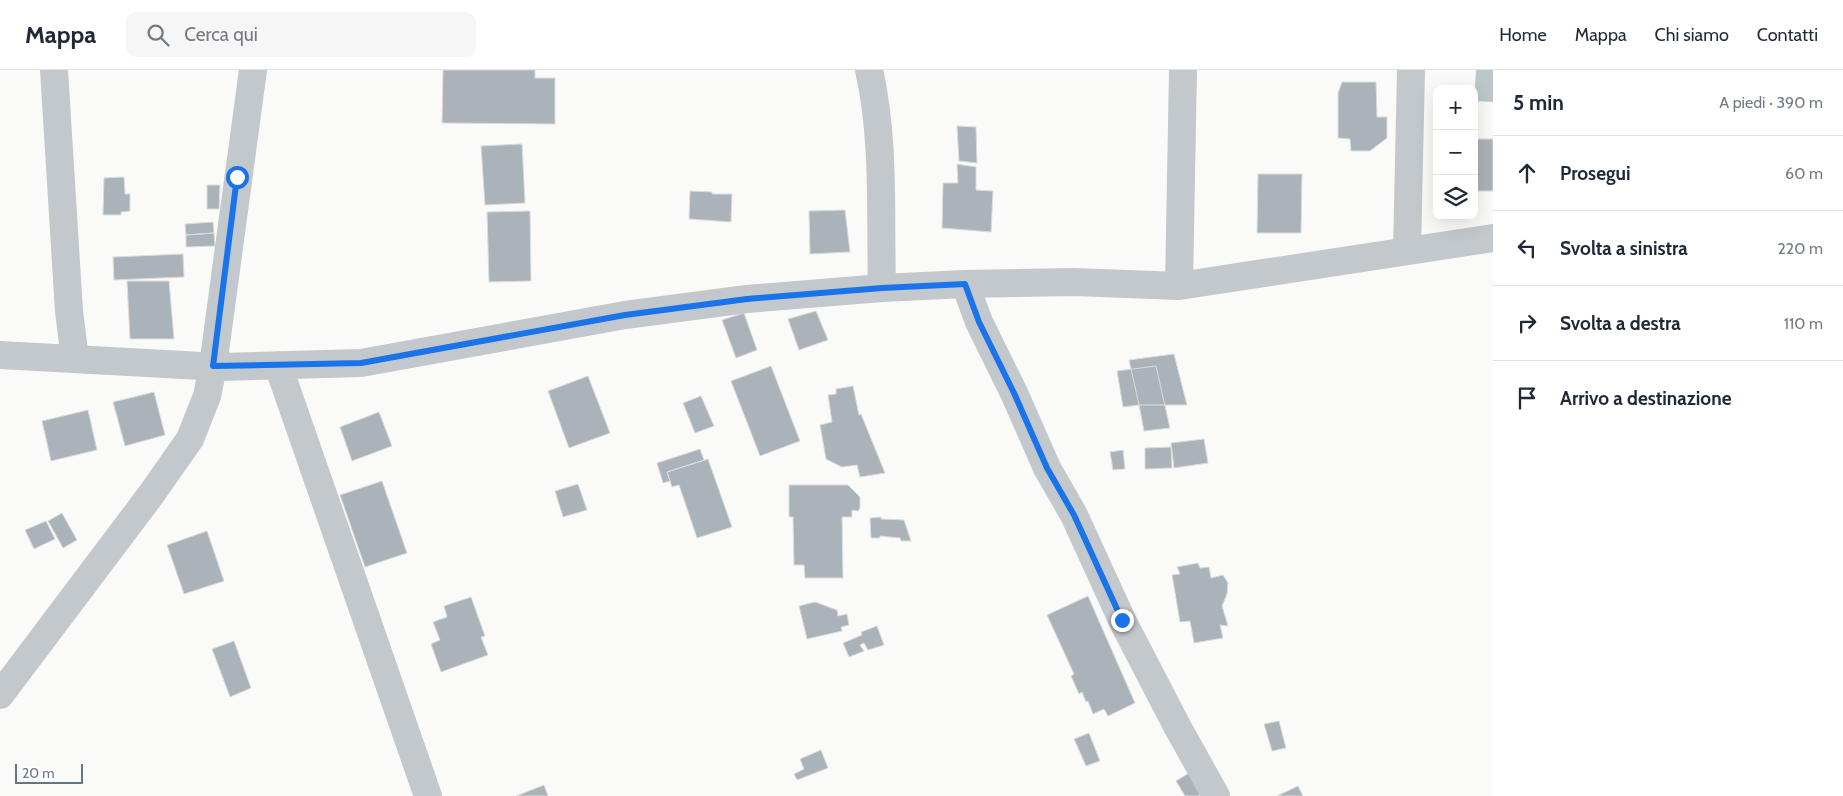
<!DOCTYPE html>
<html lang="it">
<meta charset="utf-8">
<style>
body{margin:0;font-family:Cabin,sans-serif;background:#f6f6f7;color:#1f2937}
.controls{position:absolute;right:15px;top:15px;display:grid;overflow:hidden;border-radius:10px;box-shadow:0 5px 20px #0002}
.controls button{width:45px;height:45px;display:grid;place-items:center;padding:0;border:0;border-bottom:1px solid #e0e1e3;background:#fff;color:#1f2937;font:25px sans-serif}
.scale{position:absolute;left:15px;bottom:12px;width:68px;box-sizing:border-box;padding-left:5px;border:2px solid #657683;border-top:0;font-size:14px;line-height:18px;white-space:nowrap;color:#657683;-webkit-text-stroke:4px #fff;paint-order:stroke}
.stop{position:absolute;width:15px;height:15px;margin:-11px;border:4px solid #1a73e8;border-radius:50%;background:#fff}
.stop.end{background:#1a73e8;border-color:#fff;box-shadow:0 1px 5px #0008}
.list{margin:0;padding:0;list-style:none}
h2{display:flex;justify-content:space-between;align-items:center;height:65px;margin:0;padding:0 20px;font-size:21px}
h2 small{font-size:16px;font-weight:400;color:#747a83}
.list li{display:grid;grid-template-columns:32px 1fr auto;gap:15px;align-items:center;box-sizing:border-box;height:75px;padding:0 20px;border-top:1px solid #e0e1e3}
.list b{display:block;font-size:19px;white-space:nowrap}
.list em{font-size:16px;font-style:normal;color:#747a83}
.icon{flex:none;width:28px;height:28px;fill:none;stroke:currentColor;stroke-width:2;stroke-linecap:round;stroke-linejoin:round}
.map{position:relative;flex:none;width:1493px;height:726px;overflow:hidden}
header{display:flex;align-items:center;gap:30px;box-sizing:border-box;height:70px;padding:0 25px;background:#fff;border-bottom:1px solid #e0e1e3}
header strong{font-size:24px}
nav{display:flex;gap:28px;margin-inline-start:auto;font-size:18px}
.search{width:350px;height:45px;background:#f6f6f7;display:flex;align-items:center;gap:12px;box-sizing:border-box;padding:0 18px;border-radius:10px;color:#747a83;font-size:19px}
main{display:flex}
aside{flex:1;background:#fff}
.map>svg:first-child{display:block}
</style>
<header>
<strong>Mappa</strong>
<div class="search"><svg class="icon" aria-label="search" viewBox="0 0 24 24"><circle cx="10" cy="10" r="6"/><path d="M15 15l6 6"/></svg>Cerca qui</div>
<nav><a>Home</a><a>Mappa</a><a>Chi siamo</a><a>Contatti</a></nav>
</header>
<main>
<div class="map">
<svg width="1493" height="726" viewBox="0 0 1493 726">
<rect width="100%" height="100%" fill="#fafaf8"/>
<path fill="#bbc7cb" d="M1476,0h17v32l-19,-1z"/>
<path fill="#aab3b9" stroke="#dcdcda" d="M443,0h92v8h20v46l-113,-1z
M1342,12h34l1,35h10v21l-17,13h-19l-1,-12 -12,-1v-45z
M957,56l19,1 1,36 -18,-2z
M1474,69h19v52h-19z
M522,74l3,59 -40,2 -4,-59z
M957,94l19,3v23l17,1 -2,41 -49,-4 1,-45h15z
M1258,104h44l-1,59h-44z
M124,107l1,17h5v17l-9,1v3h-18l1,-37z
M207,115h13l-1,24h-12z
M690,121l22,1v2h20l-1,28 -42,-3z
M845,140l5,42 -40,2 -1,-43z
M530,141l1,70 -42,1 -2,-70z
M213,152l1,11 -28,2 -1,-11z
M214,163l1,13 -29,1v-12z
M183,184l1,23 -70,3 -1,-23z
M127,211h42l5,58h-44z
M816,241l12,29 -29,10 -11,-31z
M744,243l13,37 -21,8 -14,-38z
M1174,284l13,51h-48l-10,-45z
M771,296l29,75 -40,15 -29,-75z
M1156,296l14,62 -26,3 -5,-26 -16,2 -6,-36z
M588,306l22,57 -41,15 -21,-57z
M853,316l6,29 2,-1 24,59 -25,4 -3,-12 -15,2 -16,-8 -6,-34 12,-3 -4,-27 8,-1v-5z
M154,322l11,43 -40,11 -12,-44z
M701,326l13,30 -19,7 -12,-30z
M88,340l9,40 -46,11 -9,-40z
M379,342l13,34 -40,15 -12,-34z
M1204,369l4,24 -34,5 -3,-25z
M1171,377l1,21 -27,1v-21z
M700,379l4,11 -37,12 3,9 -7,2 -6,-20z
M1123,380l2,19 -12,1 -3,-18z
M708,389l24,68 -35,11 -18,-53 -7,2 -5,-15z
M382,411l25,72 -42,14 -25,-72z
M578,414l9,26 -24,7 -8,-26z
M789,415h59l12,12v11l-2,3 -6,-1v7h-10l1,61h-38l-1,-13h-10l-1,-48h-4z
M62,443l15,27 -14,8 -15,-27z
M881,447v2l23,1 7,21h-10l-1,-3 -20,-2v2h-9l-1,-20z
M46,451l9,18 -21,10 -9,-19z
M207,461l17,50 -40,13 -17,-49z
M1198,493l2,5 9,-1 2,11 12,-3 5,8 -1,11 -5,12 6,20 -8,-1 3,13 -29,5 -4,-22 -10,1 -8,-47 8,-1 -3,-7z
M1088,526l47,107 -27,13 -4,-7 -11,5 -5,-13 -2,1 -4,-10 -3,2 -8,-18 3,-2 -27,-59z
M471,527l14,39 -4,1 7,18 -47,17 -10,-28 9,-4 -7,-18 14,-5 -3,-11z
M815,532l22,8 1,6 9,-2 2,11 -8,2 1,4 -35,8 -8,-33z
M877,556l7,19 -16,5 -4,-7 -4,2 4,6 -15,6 -6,-14 19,-8 -1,-3z
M234,571l17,47 -21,9 -18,-48z
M1279,651l7,27 -14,3 -8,-27z
M1089,663l11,28 -14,5 -12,-27z
M821,680l7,18 -31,12 -3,-6 10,-5 -4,-10z
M1194,700l12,21 -8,5h-13l-9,-15z
M544,715l4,11h-32z
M1298,716l5,10h-26z"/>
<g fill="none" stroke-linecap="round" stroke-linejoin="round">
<path stroke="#c3c8cc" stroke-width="28" d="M54,0l15,241 6,48
M869,0c16,70 11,147 13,218
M1407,181l4,-181
M965,214l14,38 35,71 33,75 27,47 48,105 55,106 39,70
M1179,216l4,-216
M0,285l220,12 141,-4 264,-48 122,-16 135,-11 83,-4 109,-2 105,4 314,-48
M278,295l150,431
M0,625l150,-199 40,-57 17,-43 6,-30 40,-296"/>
</g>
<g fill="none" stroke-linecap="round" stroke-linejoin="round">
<path stroke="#1a73e8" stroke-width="6" d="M237,107l-24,189 148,-3 264,-48 122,-16 135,-11 83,-4 14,38 35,71 33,75 27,47 48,105"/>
</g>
</svg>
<div class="controls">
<button>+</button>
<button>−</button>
<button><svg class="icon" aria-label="layers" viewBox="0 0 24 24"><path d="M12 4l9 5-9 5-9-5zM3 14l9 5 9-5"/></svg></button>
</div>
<div class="scale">20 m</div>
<div class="stop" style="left:237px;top:107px"></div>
<div class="stop end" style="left:1122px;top:550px"></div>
</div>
<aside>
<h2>5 min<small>A piedi · 390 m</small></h2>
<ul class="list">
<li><svg class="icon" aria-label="ahead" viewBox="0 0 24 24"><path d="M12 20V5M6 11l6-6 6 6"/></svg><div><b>Prosegui</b></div><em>60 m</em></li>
<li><svg class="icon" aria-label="left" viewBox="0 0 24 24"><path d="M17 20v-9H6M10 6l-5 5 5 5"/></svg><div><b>Svolta a sinistra</b></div><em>220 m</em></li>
<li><svg class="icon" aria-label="right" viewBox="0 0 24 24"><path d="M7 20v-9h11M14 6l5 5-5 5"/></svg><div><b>Svolta a destra</b></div><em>110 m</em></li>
<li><svg class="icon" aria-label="arrive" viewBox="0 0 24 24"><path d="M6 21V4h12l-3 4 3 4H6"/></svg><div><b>Arrivo a destinazione</b></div></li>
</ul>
</aside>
</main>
